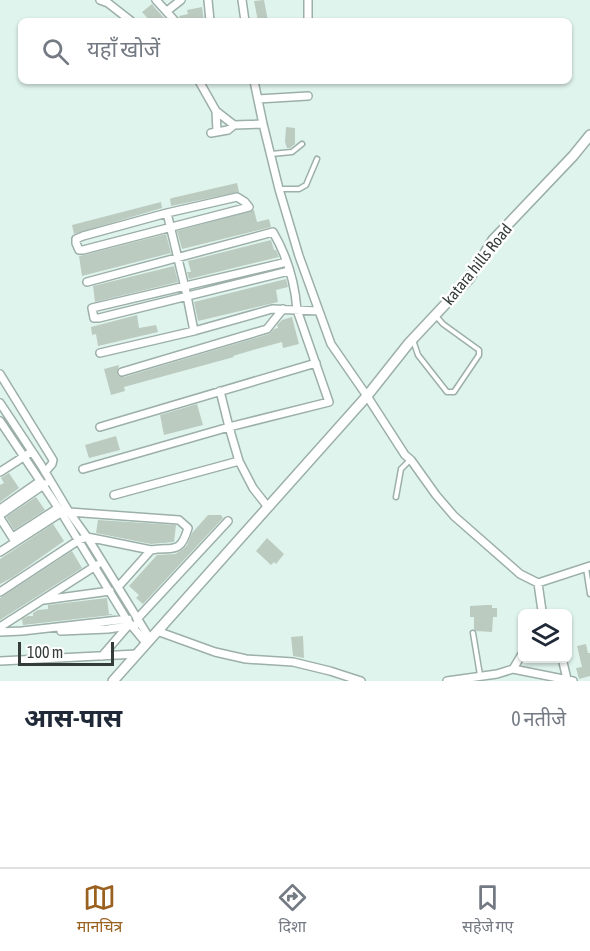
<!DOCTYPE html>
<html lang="hi">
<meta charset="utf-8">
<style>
body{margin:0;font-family:"Asap Condensed","Noto Sans Devanagari",sans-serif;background:#f2f2f3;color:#1f2937}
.controls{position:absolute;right:18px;bottom:18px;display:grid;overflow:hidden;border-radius:9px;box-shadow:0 2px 4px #0004}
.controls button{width:54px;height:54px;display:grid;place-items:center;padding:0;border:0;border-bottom:2px solid #e0e1e3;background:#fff;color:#1f2937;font:30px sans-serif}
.scale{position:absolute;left:18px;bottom:15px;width:96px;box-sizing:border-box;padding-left:6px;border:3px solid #343c39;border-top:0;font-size:16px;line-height:21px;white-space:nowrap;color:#343c39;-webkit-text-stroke:4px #fff;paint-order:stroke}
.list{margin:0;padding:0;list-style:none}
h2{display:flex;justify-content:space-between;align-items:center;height:78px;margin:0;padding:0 24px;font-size:26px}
h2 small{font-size:20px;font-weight:400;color:#747a83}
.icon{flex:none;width:33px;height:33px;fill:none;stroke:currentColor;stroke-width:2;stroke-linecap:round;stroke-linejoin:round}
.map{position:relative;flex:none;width:590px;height:681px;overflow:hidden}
.search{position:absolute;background:#fff;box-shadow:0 2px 4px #0004;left:18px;right:18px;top:18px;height:66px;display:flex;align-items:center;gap:15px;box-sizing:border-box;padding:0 21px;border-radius:9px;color:#747a83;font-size:22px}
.sheet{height:186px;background:#fff}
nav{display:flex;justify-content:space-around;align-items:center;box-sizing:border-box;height:84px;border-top:2px solid #e0e1e3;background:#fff;font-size:16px;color:#747a83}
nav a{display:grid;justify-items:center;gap:3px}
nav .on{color:#9a601f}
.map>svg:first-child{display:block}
</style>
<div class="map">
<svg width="590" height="681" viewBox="0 0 590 681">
<rect width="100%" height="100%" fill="#e0f4ee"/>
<path fill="#bccbc0" d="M264,0l4,21h-10l-4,-20z
M152,4l3,4 12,13h-17l-8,-9z
M202,7l2,14h-23l-2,-5 9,-2 -1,-4z
M286,127l9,1v16l-5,4h-3l-2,-6z
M237,183l2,9 -68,14 -1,-7 2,-1z
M161,202l1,6 -88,26 -2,-9z
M254,210l3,12 12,-3 2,8 -89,22 -5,-18z
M166,234l5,19 -89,23 -3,-20 5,-1z
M271,240l3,10h2l3,7 -90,22 -2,-7h4l-3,-11z
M174,266l4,16 -83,20 -2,-16z
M286,279l2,8 -12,3 2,12 -80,19 -4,-19z
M137,315l2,13 17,-3 2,7 -60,14 -2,-12 -4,1 -1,-8z
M292,317l7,27 -16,4 -1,-6 -29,8 -20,6 1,1 -110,30 1,4 -14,4 -7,-26 15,-4 -2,9 3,3h4l145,-43 5,-5 4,-1 -1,-3 5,-5z
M197,404l6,21 -39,10 -4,-20z
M116,436l4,14 -31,8 -4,-13z
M9,473l10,15 -19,14v-17l4,-2 -3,-5z
M36,497l9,13 -31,20 -8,-13z
M208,515h13l2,3 -80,86 -7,-6 3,-3 -10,-9 28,-31 18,-1 7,-4 5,-5 5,-12z
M98,520l78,5 -2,17 -23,2 -55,-11z
M53,524l11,17 -51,36 -13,7v-25z
M267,538l17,16 -8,10 -2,-2 -3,3 -15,-14z
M72,551l10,17 -82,52v-22z
M107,598l2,16h3v1l-89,10 -1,-6 6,-3h5v-3l5,-3 10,-1v-4z
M486,605h6v3h5v9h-4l-1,15 -16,-1 -2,-2v-12h-4v-11z
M303,636l1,22 -11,-2 -2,-19z
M586,644l2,9h2v23l-11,3 -3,-11 6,-1 -5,-21z"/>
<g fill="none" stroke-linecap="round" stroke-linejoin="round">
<g stroke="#9cafa9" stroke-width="7">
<path id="lane" d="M271,154l21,-2 10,-8
M280,189h19l7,-4 11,-26
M413,340l5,15 29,37h7l25,-37v-5l-36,-26 -7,-8
M396,497l5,-28 9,-9
M586,568l4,26
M473,633l7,42"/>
</g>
<g stroke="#9cafa9" stroke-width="10">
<path id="street" d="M100,0l8,3 23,18
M156,0l19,21
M208,0l2,21
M242,0l3,21
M167,11l14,-11
M308,21v-21
M199,81l17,30 18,14 29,-1
M254,81l9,43 16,65 20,67 32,88 36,52 38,59 6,5 25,35 18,21 66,58 18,9 52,-17
M258,99l50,-3
M216,111l1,21
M211,133l17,-3 6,-5
M237,197l8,5 4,5 -166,43h-4l-3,-7v-4l7,-3 84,-23z
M167,213l20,83 7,35
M287,262l-195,46 2,10h5l190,-47
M100,353l94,-22 78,-22 47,2
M122,372l145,-43 16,-20
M0,374l53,86 -1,4 -7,8
M0,403l41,62 28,47 18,25 63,102
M0,421l61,91 66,108 19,23
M100,427l216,-64
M239,461l14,27 15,19
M83,469l146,-42 100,-25 -32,-92c-2,-26 -10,-54 -24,-78l-186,50
M0,472l28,-18
M114,495l125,-34 -10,-34 -9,-36
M0,509l40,-28
M69,512l110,8 9,8c-8,28 -16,18 -37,22
M0,515l45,-31
M0,518l14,22
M13,537l45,-29
M0,552l65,-42
M538,583l4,28 -1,3
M0,592l79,-52 8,-3 64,13 -33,37
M44,600l66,-9
M137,619l91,-98
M0,627l97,-62
M61,631l47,-2 27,-4
M157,631l58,21 31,7 47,3 37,9 31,10
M0,632l22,-1 106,-12
M102,656l25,-29
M562,658l5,21
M0,661l137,-7
M513,669l60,12
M447,681l50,-7 16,-5 9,-15"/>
</g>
<g stroke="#9cafa9" stroke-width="12">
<path id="secondary" d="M113,681l254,-285 42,-53 60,-64 24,-39 80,-84 17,-21"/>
</g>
<use href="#lane" stroke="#fff" stroke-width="4"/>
<use href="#street" stroke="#fff" stroke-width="7"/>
<use href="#secondary" stroke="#fff" stroke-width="9"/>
</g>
<g text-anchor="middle" stroke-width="5" stroke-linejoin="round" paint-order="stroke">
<g font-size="16" fill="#343c39" stroke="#fff">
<text transform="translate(477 264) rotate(-51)" y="6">katara hills Road</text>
</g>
</g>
</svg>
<div class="controls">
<button><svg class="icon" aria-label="layers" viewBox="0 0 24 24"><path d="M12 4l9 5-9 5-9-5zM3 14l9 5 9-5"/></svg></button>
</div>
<div class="scale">100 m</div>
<div class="search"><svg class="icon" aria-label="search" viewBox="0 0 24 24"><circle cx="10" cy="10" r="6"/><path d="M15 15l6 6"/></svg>यहाँ खोजें</div>
</div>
<section class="sheet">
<h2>आस-पास<small>0 नतीजे</small></h2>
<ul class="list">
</ul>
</section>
<nav>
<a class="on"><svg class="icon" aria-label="map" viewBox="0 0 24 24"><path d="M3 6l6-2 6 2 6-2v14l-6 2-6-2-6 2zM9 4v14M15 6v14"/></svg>मानचित्र</a>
<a><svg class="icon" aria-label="directions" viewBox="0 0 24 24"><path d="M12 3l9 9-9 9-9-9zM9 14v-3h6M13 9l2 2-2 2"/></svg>दिशा</a>
<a><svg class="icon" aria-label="saved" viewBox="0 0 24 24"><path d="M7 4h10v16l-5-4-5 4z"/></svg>सहेजे गए</a>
</nav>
